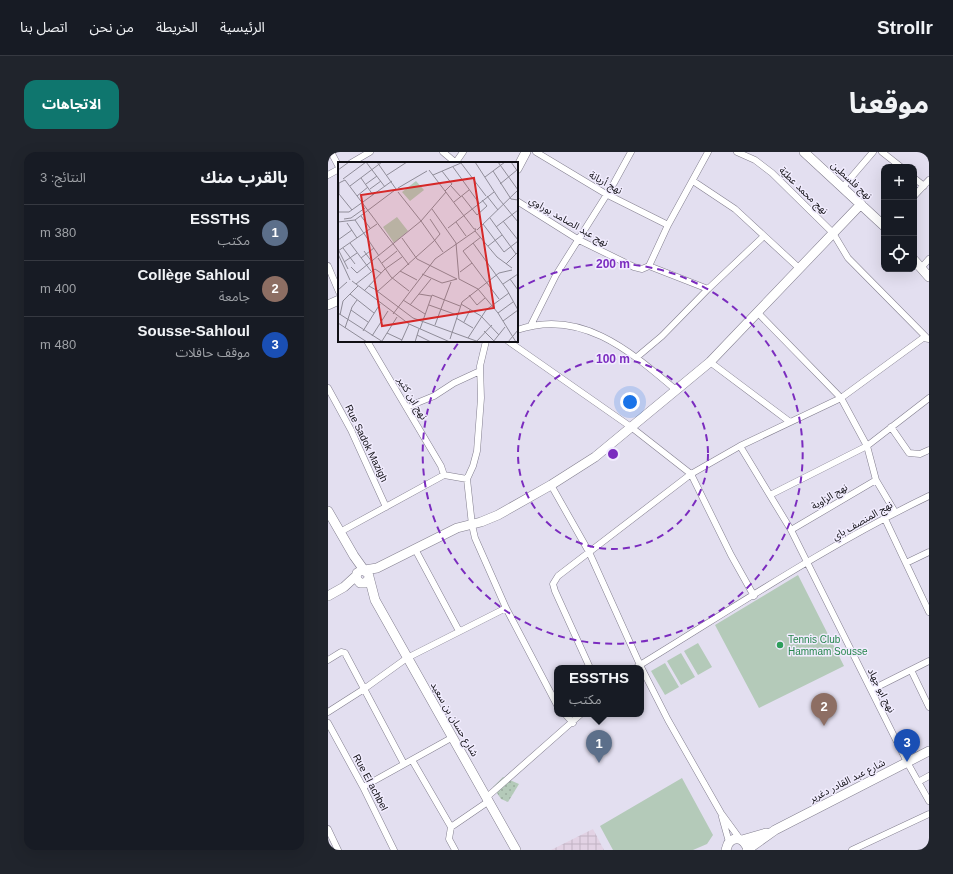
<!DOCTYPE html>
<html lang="ar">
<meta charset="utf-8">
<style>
body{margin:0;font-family:Helvetica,"Noto Sans Arabic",sans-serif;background:#20242c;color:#f1f3f6;direction:rtl}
.controls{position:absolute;right:12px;top:12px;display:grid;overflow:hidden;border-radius:8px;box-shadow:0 4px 16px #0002}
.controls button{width:36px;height:36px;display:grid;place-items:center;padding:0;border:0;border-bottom:1px solid #363941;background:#171b24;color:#f1f3f6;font:20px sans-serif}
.you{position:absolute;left:302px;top:250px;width:14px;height:14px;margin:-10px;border:3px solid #fff;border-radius:50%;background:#1a73e8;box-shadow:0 0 0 6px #1a73e833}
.badge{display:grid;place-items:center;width:26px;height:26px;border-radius:50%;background:#0f766e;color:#fff;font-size:13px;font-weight:700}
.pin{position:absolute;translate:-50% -33px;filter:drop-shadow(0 1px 2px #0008)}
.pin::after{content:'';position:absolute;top:21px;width:14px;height:12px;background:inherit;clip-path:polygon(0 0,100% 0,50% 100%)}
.popup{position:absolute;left:226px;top:513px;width:90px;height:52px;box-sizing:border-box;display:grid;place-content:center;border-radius:8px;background:#171b24;filter:drop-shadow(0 1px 3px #0005);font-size:13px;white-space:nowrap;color:#9ea1a6}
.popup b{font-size:15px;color:#f1f3f6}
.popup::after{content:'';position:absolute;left:50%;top:100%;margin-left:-8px;border:8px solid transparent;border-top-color:#171b24}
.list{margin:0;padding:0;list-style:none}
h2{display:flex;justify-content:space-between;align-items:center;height:52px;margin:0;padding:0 16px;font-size:17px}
h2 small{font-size:13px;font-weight:400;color:#9ea1a6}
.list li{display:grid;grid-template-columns:26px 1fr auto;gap:12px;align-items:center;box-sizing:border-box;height:56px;padding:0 16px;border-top:1px solid #363941}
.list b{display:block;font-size:15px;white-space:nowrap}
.list p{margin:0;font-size:13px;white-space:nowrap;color:#9ea1a6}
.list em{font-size:13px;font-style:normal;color:#9ea1a6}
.icon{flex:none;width:22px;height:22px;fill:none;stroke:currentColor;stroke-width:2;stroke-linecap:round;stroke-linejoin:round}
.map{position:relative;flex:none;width:601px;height:698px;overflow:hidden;direction:ltr;border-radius:12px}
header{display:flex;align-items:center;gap:24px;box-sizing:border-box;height:56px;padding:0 20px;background:#171b24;border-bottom:1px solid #363941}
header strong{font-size:19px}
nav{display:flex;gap:22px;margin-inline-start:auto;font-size:14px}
.intro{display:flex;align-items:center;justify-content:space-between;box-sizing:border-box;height:96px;padding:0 24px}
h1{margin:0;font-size:28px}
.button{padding:10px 18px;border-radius:12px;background:#0f766e;color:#fff;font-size:14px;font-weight:700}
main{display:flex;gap:24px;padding:0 24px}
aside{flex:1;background:#171b24;border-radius:12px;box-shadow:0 4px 16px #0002}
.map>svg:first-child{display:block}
</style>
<header>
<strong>Strollr</strong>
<nav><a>الرئيسية</a><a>الخريطة</a><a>من نحن</a><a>اتصل بنا</a></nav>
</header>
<div class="intro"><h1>موقعنا</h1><a class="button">الاتجاهات</a></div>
<main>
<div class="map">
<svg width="601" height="698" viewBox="0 0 601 698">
<defs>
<pattern id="industrial-grid" width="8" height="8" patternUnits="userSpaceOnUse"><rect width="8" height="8" fill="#e2d2e4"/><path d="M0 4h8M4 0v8" fill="none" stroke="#c1b3c3"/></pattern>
<pattern id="grass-dots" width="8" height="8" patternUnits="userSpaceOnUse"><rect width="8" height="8" fill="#b4cab9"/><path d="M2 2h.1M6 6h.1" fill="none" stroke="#9aac9e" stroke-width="1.8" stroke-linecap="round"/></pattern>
</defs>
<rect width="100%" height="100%" fill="#e3dff0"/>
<path fill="url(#industrial-grid)" d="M265,677l11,21h-53z"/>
<path fill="url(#grass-dots)" d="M175,625l16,7 -11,18 -7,-3 -8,-12z"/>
<path fill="#b4cab9" d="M470,423l46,91 -85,42 -44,-83z
M370,491l14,24 -14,8 -14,-24z
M353,501l14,24 -14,8 -14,-24z
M337,511l14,24 -14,8 -14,-24z
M354,626l31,57 -6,9 -14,6h-80l-13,-24z"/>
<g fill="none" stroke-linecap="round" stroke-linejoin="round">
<g stroke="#827e8e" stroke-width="7">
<path id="street" d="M3,0l8,15
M115,0l13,11
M208,0l70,42 62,31
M409,0l18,8 17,13 61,60 15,25 79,80
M554,0l19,15
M128,10l7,-10
M23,11l19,-11
M0,23l11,-6
M586,26l10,8
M365,29l42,28 65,60
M515,35l30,-35
M586,44l15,-16
M189,49l62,39 55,27 8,2 7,-3 19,-41 40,-73
M0,114l11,26
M321,114l59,23
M593,116l8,-9
M430,161l83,85 26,48 9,34 19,32
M203,173l25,-50 58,-92 17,-31
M189,178c64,-22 113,21 159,60
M158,189l-6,25 1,32 -4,53 -4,15 -6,13 5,46 3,13 31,70 51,97
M180,189l123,86 60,47 40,81 23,41
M309,205l25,-21 46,-47 56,-53
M382,210l80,60
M0,236l23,42 35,77
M79,255l27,-11 20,-13 26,-12
M563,275l18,26 11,1 9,-4
M412,294l51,84 116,232 22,39
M116,323l23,4
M223,333l38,67 51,113 -4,3
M442,343l97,-49 62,-48
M557,367l44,93
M463,378l85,-50
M12,380l104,-57 -3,-9 -74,-125
M87,397l44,82
M578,411l23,-11
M0,508l13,-8 4,1 59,111
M262,516l-35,-77 -2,-7 5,-8 133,-102 49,-28 101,-48 82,-60 6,1
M583,518l18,37
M543,538l58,-29
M0,560l36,-23 43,-31 99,-50
M237,562l8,9
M0,571l35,64 31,63
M84,608l39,67
M590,630l11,-6
M35,635l90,-50
M159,645l94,-83
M394,665l7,25
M0,677l10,21
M412,687l-19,-26 -53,-93 -28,-55c95,-58 189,-121 289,-169
M127,698l-6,-11 2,-12 38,-26
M524,698l77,-36"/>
</g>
<g stroke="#827e8e" stroke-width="10">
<path id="secondary" d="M476,0l80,74
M189,17l9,-17
M586,108l15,17
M0,153l11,-5
M0,359l26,45 10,14
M37,418l12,-2 80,-40 24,-6 17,-7 53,-30 44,-28 115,-95 151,-158
M41,427l-4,4h-5l-4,-5 1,-5 5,-3 6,3 7,27 141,250
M0,444l16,-9 12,-11
M414,688l24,-7
M398,698l2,-6c5,-7 13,-7 18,1
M419,698l28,-20 154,-79"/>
</g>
<use href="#street" stroke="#fff" stroke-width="6"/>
<use href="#secondary" stroke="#fff" stroke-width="9"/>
</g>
<g fill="none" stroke="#7b2cbf" stroke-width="2" stroke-dasharray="7 5">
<circle cx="285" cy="302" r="95"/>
<path d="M190 137A190 190 0 1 1 131 190"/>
</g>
<circle fill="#2e9e5b" stroke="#f1ecfe" stroke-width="1.5" cx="452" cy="493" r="4"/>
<g text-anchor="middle" stroke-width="3" stroke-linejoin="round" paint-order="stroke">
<g font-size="10" fill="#100f14" stroke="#f1ecfe">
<text transform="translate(524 28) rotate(42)" y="4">نهج فلسطين</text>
<text transform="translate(278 30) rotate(29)" y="4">نهج أريانة</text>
<text transform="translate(476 38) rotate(44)" y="4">نهج محمد عطيّة</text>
<text transform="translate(241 69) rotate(30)" y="4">نهج عبد الصامد بوراوي</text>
<text transform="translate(85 246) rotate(59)" y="4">نهج ابن كثير</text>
<text transform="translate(39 291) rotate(64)" y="4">Rue Sadok Mazigh</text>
<text transform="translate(501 344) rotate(-31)" y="4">نهج الزاوية</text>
<text transform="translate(534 368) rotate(-30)" y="4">نهج المنصف باي</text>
<text transform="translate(554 538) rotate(63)" y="4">نهج ابو جهاد</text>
<text transform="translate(127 567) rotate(60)" y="4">شارع حسان بن سعيد</text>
<text transform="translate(519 628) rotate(-27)" y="4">شارع عبد القادر دغرير</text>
<text transform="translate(43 630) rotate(62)" y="4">Rue El achbel</text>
</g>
<g font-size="10" fill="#27864d" stroke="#f1ecfe" text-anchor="start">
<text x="460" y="491">Tennis Club<tspan x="460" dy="12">Hammam Sousse</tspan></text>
</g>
</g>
<g transform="translate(10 10)">
<rect width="180" height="180" fill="#e3dff0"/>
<path d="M78,19l8,9 -14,11 -8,-9zM59,55l11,14 -14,12 -11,-16z" fill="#b4cab9"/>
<path fill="none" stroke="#8f8c98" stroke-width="1" d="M28,0l19,25M39,0l19,27M137,0l24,37 19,23M160,0l20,28M173,0l7,10M123,1l25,33M115,5l26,36M0,8l11,-8M91,8l45,59h2l-1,2M104,9l10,13 -7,7M155,9l12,-9M49,13l20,-13M95,13l28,-12M147,15l8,-6 18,28 7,1M23,16l12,17M5,17l23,-17M1,21l6,-3 64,85M1,21v11l13,16M28,22l11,-8M162,22l17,-14M12,24l32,-24M113,24l10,11M60,26l29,-17M32,27l11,-8M19,34l11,-9M124,34l15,19 10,-9 -5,-6M149,34l11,14M116,40l15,-12M94,47l24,34 3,36M0,50h11l43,-31M23,54l9,12M152,56l26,36M6,57l7,-1 14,-10M17,58l24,36M165,59l15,19M0,60l17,-2 40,-30M118,60l10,14M9,61l10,15M145,62l21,28 14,-11M158,65l22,-17M110,66l46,-36M139,68l41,-40M137,69l22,26 15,11M143,75l-18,14 36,48M64,76l15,21 40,20M0,78l14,-10M12,81l21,28M135,81l34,47 11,20M150,84l14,-11M5,86l12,16M0,89l39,-27M1,89l9,18M26,89l8,11M105,90l-22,-31 25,-29M0,92l12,26M23,96l13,-10M40,96l13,19 18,14M6,100l13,-9M44,101l15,-12M168,102l12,-12M13,105l6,6 64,-52 -23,-29M62,109l17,9M122,110l12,-9M84,112l20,9 15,-4M121,117l19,10 20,24 18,29M172,117l8,11M14,119l57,43 41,18M18,122l19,-15 6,4M165,122l15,-10M31,124l9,5 56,-50 6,-7 -10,-15M0,128l9,-8M26,129l21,-22 17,-12M39,129l36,27 66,24M12,132l24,19M81,132l12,2M131,133l8,10 8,-7M65,138l22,14M123,142l20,12 18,19M72,143l21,-26M91,143l28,10M13,148l17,12M0,151l45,29M160,151l15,-11M55,152l42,-55 40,-28M2,153l3,-14 15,-15M118,156l17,10M165,159l15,-11M126,160l6,-12M0,161l29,19M97,163l16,-43M7,166l7,-21 5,-7M82,167l12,-34 28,11M25,169l17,-27M146,169l10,10M49,171l15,7M79,173l14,7M34,174l16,-25M130,176l18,-28 23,-17M112,177l12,-37 37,-29 13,-3M44,179l15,-24M63,180l8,-18M77,180l4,-13M138,180l16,-17M155,180l12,-15M170,180l10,-12"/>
<path fill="#d62828" fill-opacity="0.15" stroke="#d62828" stroke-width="2" d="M136,16l20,130 -112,18 -21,-131z"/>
<rect width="180" height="180" fill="none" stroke="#100f14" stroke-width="2"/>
</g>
<circle cx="285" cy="302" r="6" fill="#7b2cbf" stroke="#f1ecfe" stroke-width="2"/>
<g font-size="12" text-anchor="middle" font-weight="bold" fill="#7b2cbf" stroke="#f1ecfe" stroke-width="3" stroke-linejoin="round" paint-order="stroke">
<text x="285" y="116">200 m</text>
<text x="285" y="211">100 m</text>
</g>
</svg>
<div class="controls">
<button>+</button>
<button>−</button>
<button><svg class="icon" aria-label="locate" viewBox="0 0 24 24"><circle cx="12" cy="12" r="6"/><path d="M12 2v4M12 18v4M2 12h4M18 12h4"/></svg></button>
</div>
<div class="you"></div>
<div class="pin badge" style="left:271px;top:611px;background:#5c6f8a">1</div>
<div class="popup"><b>ESSTHS</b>مكتب</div>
<div class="pin badge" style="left:496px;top:574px;background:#8d6e63">2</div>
<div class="pin badge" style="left:579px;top:610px;background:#1a4fb4">3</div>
</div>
<aside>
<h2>بالقرب منك<small>النتائج: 3</small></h2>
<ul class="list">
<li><span class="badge" style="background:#5c6f8a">1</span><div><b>ESSTHS</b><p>مكتب</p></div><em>380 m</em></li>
<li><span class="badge" style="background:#8d6e63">2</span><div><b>Collège Sahloul</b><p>جامعة</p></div><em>400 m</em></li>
<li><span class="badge" style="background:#1a4fb4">3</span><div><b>Sousse-Sahloul</b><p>موقف حافلات</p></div><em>480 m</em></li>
</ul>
</aside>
</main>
